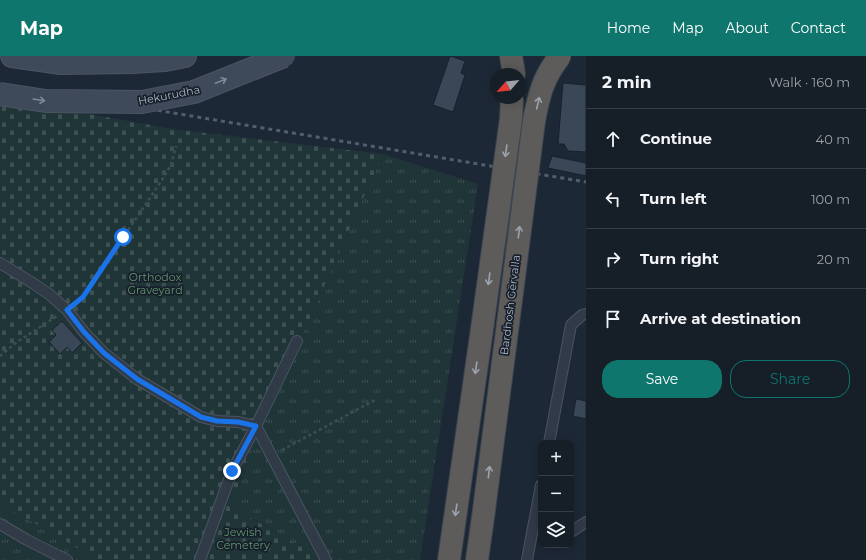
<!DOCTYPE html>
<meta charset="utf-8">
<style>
body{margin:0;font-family:Montserrat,sans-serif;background:#232b34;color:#f1f3f6}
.controls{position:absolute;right:12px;bottom:12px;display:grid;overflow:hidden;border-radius:8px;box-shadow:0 2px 10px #0003}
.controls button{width:36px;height:36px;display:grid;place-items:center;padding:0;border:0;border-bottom:1px solid #353c45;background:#161e28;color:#f1f3f6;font:20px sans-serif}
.compass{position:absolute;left:490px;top:12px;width:36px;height:36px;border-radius:50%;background:#161e28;box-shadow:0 2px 10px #0003;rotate:242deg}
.stop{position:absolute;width:12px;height:12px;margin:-9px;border:3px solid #1a73e8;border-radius:50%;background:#fff}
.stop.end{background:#1a73e8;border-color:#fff;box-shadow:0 1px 4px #0008}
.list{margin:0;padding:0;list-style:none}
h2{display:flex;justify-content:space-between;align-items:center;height:52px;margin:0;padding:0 16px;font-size:17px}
h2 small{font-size:13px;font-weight:400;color:#9ea2a8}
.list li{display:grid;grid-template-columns:26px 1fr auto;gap:12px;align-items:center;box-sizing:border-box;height:60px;padding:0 16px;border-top:1px solid #353c45}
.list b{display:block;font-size:15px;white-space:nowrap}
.list em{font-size:13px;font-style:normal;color:#9ea2a8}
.actions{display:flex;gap:8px;padding:12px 16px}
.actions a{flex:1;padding:9px 0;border:1px solid #0f766e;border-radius:16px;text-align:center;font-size:14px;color:#0f766e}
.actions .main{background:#0f766e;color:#fff}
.icon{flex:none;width:22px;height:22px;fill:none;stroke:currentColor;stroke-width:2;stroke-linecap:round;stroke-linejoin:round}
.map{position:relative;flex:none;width:586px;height:504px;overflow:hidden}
header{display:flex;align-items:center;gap:24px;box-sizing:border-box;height:56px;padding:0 20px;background:#0f766e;color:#fff}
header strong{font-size:19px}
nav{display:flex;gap:22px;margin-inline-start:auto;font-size:14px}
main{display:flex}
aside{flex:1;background:#161e28}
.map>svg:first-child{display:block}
</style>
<header>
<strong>Map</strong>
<nav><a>Home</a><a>Map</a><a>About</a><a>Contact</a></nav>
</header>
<main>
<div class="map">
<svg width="586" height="504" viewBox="0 0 586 504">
<defs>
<pattern id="grass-tufts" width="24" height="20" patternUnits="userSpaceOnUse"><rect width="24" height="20" fill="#1f3537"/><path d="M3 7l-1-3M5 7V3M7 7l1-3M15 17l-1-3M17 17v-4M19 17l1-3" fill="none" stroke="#3d5052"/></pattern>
<pattern id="cemetery-stones" width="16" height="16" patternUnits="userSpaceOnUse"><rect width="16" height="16" fill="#1f3537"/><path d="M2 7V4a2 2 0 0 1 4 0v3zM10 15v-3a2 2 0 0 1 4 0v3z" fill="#3d5052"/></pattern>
</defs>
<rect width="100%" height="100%" fill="#1d2836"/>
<path fill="url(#grass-tufts)" d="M383,98l95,30 -58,376h-96l-93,-53 26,-72 43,-95z
M0,447l98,57h-98z"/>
<path fill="url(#cemetery-stones)" d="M0,42l173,31 210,25 -83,186 -43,95 -26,72 93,53h-226l-98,-57z"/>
<path fill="#394757" stroke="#18212d" d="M450,0l15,5 -4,12 4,2 -12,37 -20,-7z
M563,27l23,2v67l-18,-1 -4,-7h-6z
M552,100l34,7v13l-38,-8z
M62,265l20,22 -10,10 -5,-6 -7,7 -11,-12 7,-7 -4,-5z
M576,343l10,2v18l-13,-3z"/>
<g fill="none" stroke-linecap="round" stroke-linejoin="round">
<g stroke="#4b5562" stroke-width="12">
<path id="service" d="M0,207l31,19 18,12 18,16 17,22 20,21 33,26 64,38 16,4 21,1 18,4 -24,45 -12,33 -20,56
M297,285l-41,85 70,134
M549,387l22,-118 11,-10 4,-1
M0,468l27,16 40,20
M571,476l15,-10
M527,504l14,-75"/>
</g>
<g stroke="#4b5562" stroke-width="24">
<path id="secondary" d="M12,0l49,7 71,-1 33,-2 20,-4"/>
</g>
<g stroke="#3b4551" stroke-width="24">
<path id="trunk" d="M511,0l3,18
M449,504l33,-231
M477,504l7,-50"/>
</g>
<path stroke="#3a5152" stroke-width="2.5" stroke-dasharray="3 3" stroke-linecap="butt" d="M76,247l7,-6 79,-117 9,-15 5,-19
M0,300l17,-14 40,-26
M282,394l93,-50"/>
<use href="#service" stroke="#313a47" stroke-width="10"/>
<use href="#secondary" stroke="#3e495a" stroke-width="22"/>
<use href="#trunk" stroke="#5e5c5a" stroke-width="22"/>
<path stroke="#525e6e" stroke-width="3" stroke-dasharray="4 4" stroke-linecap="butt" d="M0,28l586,98"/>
<g stroke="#4b5562" stroke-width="24" stroke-linecap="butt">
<path id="secondary-bridge" d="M0,38l46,7 96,1 52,-10 90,-36"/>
</g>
<g stroke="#3b4551" stroke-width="24" stroke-linecap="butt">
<path id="trunk-bridge" d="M482,273l29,-210 1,-21
M484,454l50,-389c5,-27 9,-43 26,-65"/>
</g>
<use href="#secondary-bridge" stroke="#3e495a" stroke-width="22"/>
<use href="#trunk-bridge" stroke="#5e5c5a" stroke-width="22"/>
</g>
<defs><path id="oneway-shaft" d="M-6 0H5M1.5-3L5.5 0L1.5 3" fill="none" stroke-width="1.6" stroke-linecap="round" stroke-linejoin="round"/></defs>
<g stroke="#7f8a9a">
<use href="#oneway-shaft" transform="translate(221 25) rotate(-22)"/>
<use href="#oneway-shaft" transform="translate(39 44) rotate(9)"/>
</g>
<g stroke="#9ba3af">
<use href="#oneway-shaft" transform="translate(538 47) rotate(-77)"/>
<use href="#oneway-shaft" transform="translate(506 95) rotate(98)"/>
<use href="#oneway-shaft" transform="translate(519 176) rotate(-83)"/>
<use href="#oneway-shaft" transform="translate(489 223) rotate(98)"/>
<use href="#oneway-shaft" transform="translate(476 312) rotate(98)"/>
<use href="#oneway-shaft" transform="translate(489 416) rotate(-83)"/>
<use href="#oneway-shaft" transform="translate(456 454) rotate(98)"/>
</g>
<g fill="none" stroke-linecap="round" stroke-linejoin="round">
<path stroke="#1a73e8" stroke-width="5" d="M123,181l-40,60 -16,13 17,22 20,21 33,26 64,38 16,4 21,1 18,4 -24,45"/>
</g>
<g text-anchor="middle" stroke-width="3.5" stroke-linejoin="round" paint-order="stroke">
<g font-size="11" fill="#aab5c4" stroke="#171f2b">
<text transform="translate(169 39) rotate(-11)" y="4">Hekurudha</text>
<text transform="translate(510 249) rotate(-83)" y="4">Bardhosh Gërvalla</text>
</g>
<g font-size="11" fill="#61956c" stroke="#171f2b">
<text x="155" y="225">Orthodox<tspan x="155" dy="13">Graveyard</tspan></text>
<text x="243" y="480">Jewish<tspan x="243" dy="13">Cemetery</tspan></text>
</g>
</g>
</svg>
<div class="controls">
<button>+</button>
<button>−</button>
<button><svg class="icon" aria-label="layers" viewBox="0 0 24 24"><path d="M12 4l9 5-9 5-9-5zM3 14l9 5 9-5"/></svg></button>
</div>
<svg class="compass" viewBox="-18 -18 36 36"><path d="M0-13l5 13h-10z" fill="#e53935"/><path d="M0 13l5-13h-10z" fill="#9ea2a8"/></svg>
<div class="stop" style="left:123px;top:181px"></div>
<div class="stop end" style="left:232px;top:415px"></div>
</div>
<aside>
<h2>2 min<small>Walk · 160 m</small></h2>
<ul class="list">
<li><svg class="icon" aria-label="ahead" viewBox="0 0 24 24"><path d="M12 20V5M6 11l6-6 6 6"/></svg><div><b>Continue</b></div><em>40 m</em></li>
<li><svg class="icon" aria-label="left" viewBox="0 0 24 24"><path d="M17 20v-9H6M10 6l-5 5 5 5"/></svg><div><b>Turn left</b></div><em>100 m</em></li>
<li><svg class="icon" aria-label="right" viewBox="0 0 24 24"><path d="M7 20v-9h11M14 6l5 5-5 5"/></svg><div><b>Turn right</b></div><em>20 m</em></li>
<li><svg class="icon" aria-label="arrive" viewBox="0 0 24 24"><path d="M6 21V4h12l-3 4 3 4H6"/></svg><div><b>Arrive at destination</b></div></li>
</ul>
<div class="actions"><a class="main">Save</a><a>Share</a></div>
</aside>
</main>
